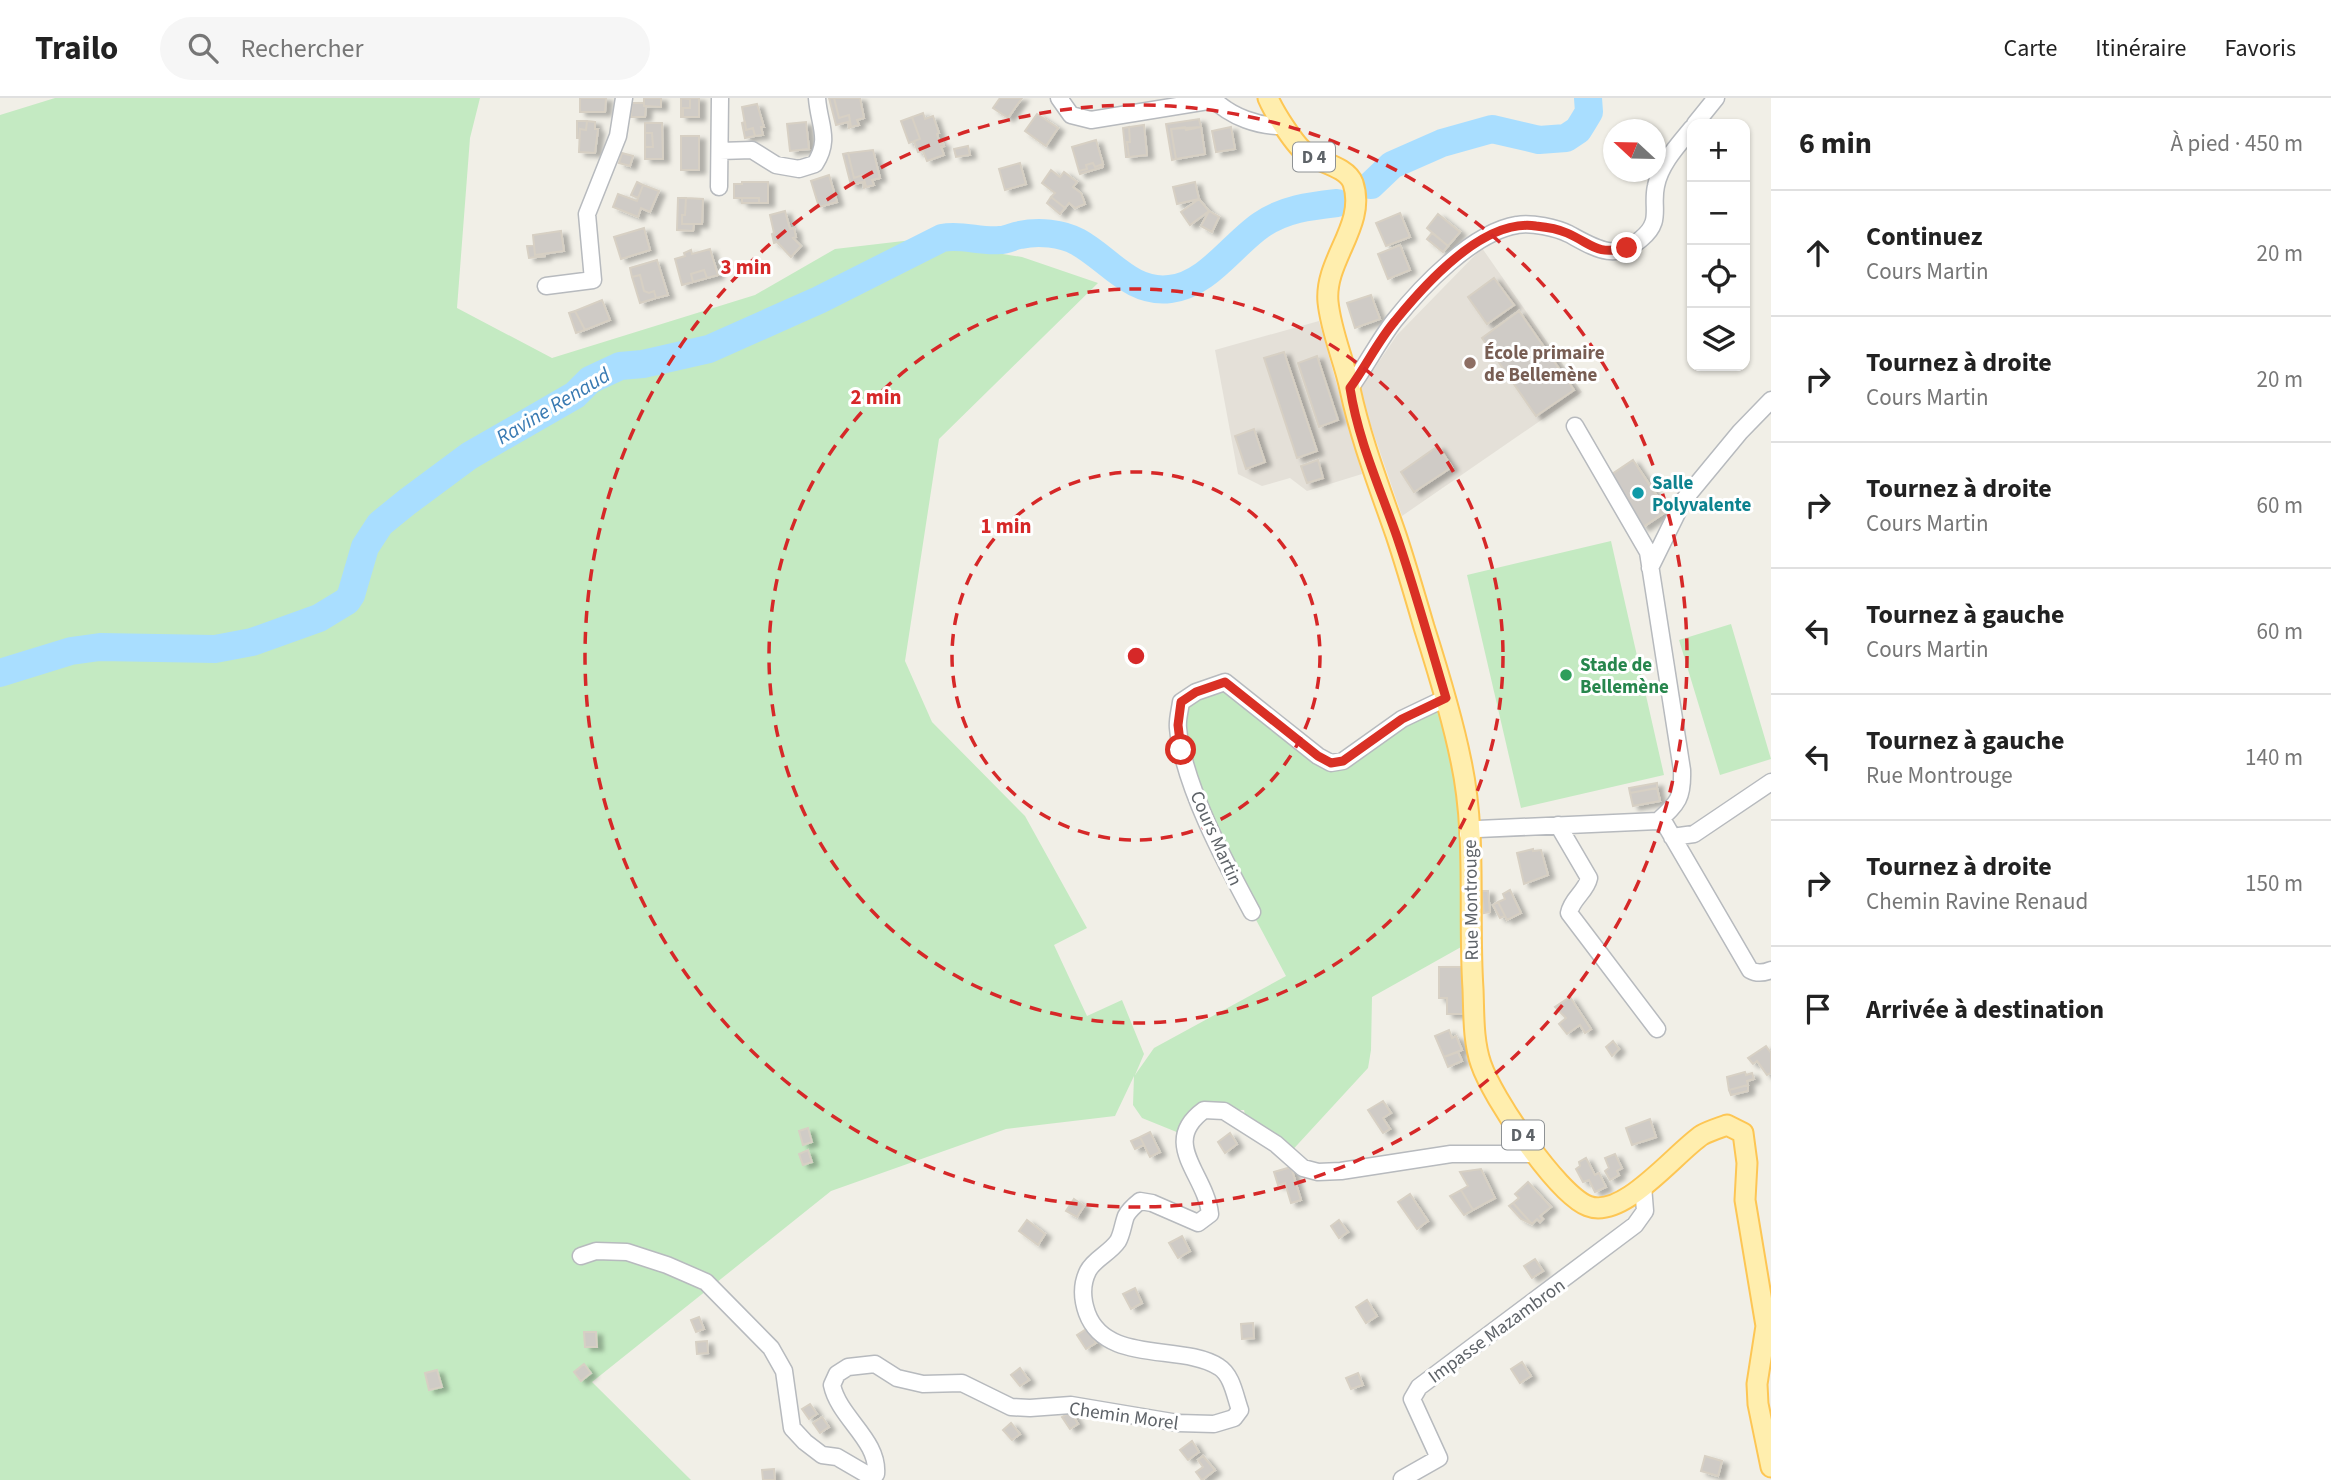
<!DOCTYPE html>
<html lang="fr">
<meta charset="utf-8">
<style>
body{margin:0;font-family:"Source Sans 3",sans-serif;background:#f6f6f6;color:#222}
.controls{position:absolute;right:21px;top:21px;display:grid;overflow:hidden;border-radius:14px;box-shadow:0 2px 5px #0004}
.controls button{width:63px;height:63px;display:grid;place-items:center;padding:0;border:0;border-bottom:2px solid #e0e0e0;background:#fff;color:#222;font:35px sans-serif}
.compass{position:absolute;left:1603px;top:21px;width:63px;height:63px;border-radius:50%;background:#fff;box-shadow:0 2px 5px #0004;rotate:292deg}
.stop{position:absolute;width:21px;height:21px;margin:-16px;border:5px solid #d93025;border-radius:50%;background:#fff}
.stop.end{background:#d93025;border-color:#fff;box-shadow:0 2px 7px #0008}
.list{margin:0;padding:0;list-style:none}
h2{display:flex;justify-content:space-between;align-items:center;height:91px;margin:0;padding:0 28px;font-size:30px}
h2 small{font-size:23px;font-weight:400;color:#767676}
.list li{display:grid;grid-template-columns:46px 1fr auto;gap:21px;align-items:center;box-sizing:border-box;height:126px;padding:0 28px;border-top:2px solid #e0e0e0}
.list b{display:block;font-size:26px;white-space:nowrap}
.list p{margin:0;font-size:23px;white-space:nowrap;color:#767676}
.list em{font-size:23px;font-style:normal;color:#767676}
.icon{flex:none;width:38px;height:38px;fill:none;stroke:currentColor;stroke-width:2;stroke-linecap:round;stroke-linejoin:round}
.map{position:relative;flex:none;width:1771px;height:1382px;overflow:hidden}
header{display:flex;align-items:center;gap:42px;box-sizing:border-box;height:98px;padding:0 35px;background:#fff;border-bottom:2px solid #e0e0e0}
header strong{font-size:33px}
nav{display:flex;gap:38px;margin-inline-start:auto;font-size:24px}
.search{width:490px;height:63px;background:#f6f6f6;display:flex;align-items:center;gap:18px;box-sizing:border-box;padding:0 24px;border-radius:38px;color:#767676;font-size:26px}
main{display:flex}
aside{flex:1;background:#fff}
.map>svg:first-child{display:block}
</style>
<header>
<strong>Trailo</strong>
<div class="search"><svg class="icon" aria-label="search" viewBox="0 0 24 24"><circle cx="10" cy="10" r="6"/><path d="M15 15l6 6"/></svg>Rechercher</div>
<nav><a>Carte</a><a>Itinéraire</a><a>Favoris</a></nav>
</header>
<main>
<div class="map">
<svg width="1771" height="1382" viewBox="0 0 1771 1382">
<defs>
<filter id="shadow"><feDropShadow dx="6" dy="3.5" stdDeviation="2" flood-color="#0004"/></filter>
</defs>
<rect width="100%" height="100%" fill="#f1efe7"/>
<path fill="#e4e0d8" d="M1482,150l100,144 -180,124 -43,-125 38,-56z
M1319,223l43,153 -55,17 -17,-13 -28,8 -24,-12 -23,-124z"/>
<path fill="#c4eac2" d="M55,0h425l-10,40 -13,170 95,50 203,-63 80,-46 77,-9 110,17 76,26 -159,156 -34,222 27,61 93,94 62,112 -33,17 33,71 35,-16 22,54 -9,21 19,-27 132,-72 -56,-105 -41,-95 -8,-74 44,-20 106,81 115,-65 16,65 8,179 -98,55 -1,53 -3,18 -81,88 -40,-32 -3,-14h-40l-20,25 -42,-17 -9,-13 1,-29 -19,40 -109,13 -175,62 -239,191 99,98h-691v-1365z
M1611,443l53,234 -143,33 -54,-233z
M1731,526l40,135 -51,16 -41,-135z"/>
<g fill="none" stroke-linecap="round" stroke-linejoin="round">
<path stroke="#a9deff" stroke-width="28" d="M1371,87l21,-20 50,-22 50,-14 47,11 27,-2 12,-8 5,-8 6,-10 -1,-14
M0,575l71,-22 29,-4 115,2 37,-7 67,-24 28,-17 4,-6 14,-48 15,-23 27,-22 62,-46 106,-61 15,-15 30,-14 23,-2 66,-15 110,-49 123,-62c20,-4 38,4 58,2 7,0 13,-4 20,-5 18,-4 42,-2 58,7 31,17 53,52 92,47 37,-4 62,-44 91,-64 23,-16 49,-19 76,-22"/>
</g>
<path fill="#cfcbc6" stroke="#d7d0c4" stroke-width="2" filter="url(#shadow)" d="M580,0h26l-1,14h-25z
M644,0h17v9l-17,-1z
M681,0l9,1v9h-7v9h-2z
M699,0v19h-16v-9h7v-9l-7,-1z
M829,0h5l5,20 10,-3 2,12 -2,1 -1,-6 -12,3z
M834,0h26l4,20 -7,2 2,5 -8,2 -2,-12 -10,3z
M1000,0h22l-14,20 -15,-10z
M632,5h12v3h2l-1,11h-14z
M757,6l7,23h-3l2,8 -8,1 -2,-8 -7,2 -4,-23z
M923,15l2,6 8,-3 6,17 -2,1 3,10 3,-1 1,3 -3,1 3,8 -17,6 -4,-10 -5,1 -4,-11 6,-2 -8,-22z
M1037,16l21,14 -12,18 -21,-15z
M912,19l8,22 -11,4 -8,-22z
M1199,21l2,8 -30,2 5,30 -4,1 -6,-36z
M577,23h10l-1,9 -6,-1 -1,9h-2z
M587,23l8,1v7h3l-3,24 -16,-1 1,-23 6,1z
M745,24l1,8 7,-2 2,8 -10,2 -3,-15z
M806,24l3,27 -19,2 -3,-27z
M645,25h17l1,36h-18v-12h8l-1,-14h-7z
M1144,27l3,30 -18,2 -2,-15h3l-1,-15z
M1129,29l1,15h-3l2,15h-3l-3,-29z
M1185,29l1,3 15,-3 4,27 -29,5 -5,-30z
M1231,29l4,22 -19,3 -4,-21z
M645,35h7l1,14h-8z
M681,38h18v34h-18z
M1096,42l7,24 -8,3 -2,-4 -7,2 1,4 -8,2 -7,-24z
M968,48l2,9 -14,2 -2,-8z
M873,52l7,28 -8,2 2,5 -8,2 -3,-12 -9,3 -6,-25z
M622,55l11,3 -3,10 -11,-3z
M848,55l6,25 9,-3 3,12 -2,1 -1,-6 -12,3 -8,-31z
M1020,65l6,21 -21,6 -6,-21z
M1093,65l2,4 8,-3v3l-23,7 -1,-3 8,-2 -1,-4z
M1051,72l9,7 4,-5 13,10 -4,5 8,6 4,11 -10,4 -6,-5 -4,5 -14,-11 4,-4 -13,-10z
M829,77l8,27 -18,5 -8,-26z
M637,84l6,3 -5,13 -7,-3z
M742,84h26v21h-9v-5h-25v-14h8z
M1195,84l4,17 -22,5 -4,-17z
M643,87l16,6 -9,21 -9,-4 -3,9 -25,-10 5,-13 19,7z
M1051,99l14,11 -5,6 -13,-11z
M678,100h8l-1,17h-3v9h12l-1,7 -16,-1z
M686,100l17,1 -1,25h-20v-9h3z
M742,100h17v5h-17z
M1199,101l10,12 -19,14 -9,-13z
M785,113l5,18 4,-1 2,9 -3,1 8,8 -10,11 -14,-15 -3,1 -2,-9 2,-1 -4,-18z
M1209,113l10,6 -7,15 -11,-6z
M1400,115l10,24 -24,9 -10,-23z
M1438,116l22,18 -12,14 -21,-18z
M644,130l6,22 -29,9 -7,-22z
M561,133l3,20 -29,4 -2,-20z
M1432,135l16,13 -5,6 -16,-13z
M534,147l1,10 10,-1v2l-16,2 -2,-12z
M1400,147l10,25 -22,9 -10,-25z
M710,151l8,26 -11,3 -3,-8 -13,4 2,8 -11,3 -7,-26 10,-3 -1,-3 7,-3 1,4z
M657,162l11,35 -12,3 -2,-7 -5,2 -5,-2 -4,-16 -8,2 -2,-9z
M704,172l3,8 -14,4 -2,-8z
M640,177l4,16 5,2 5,-2 2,7 -16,5 -8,-26z
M1494,180l20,27 -27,19 -19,-27z
M1371,197l9,24 -25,9 -8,-25z
M602,202l8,20 -25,10 -10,-19z
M575,213l10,19 -9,3 -7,-20z
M1519,213l55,79 -38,26 -54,-78z
M1284,254l33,99 -20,7 -33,-100z
M1317,258l21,64 -19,7 -21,-64z
M1254,331l11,33 -19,7 -11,-33z
M1438,348l14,21 -38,25 -13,-20z
M1318,362l5,18 -16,5 -6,-17z
M1633,362l34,51 -24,16 -34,-51z
M1657,685v5l-27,5 -1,-5z
M1657,690l3,13 -27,5 -3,-13z
M1533,751v2l8,-1 7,25 -24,9 -7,-31z
M1510,792l11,23 -14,7 -9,-18 7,-3 -2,-5z
M1482,793h6l2,21 -6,1z
M1498,804l7,14 -5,2 -7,-13z
M1439,869h24v47h-16v-16h-8z
M1570,899l21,32 -6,4 -5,-8 -13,9 -8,-10 7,-6 -11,-11z
M1449,932l3,8 4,-2 6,14 -18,7 -9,-21z
M1613,943l6,8 -7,7 -6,-9z
M1766,948l5,7v20l-4,2 -10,-14 -4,3 -5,-6z
M1458,954l4,9 -14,6 -4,-10z
M1745,974l1,3 6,-2 2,6 -7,2 1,4 -19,5 -2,-13z
M1748,987v6l-17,4 -2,-5z
M1383,1003l8,12 -8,5 7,11 -7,4 -15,-23z
M1650,1021l6,18 -24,8 -6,-17z
M808,1030l4,14 -9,3 -4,-14z
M1150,1034l10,20 -10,5 -10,-20z
M1230,1035l7,11 -12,9 -7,-11z
M1140,1039l4,8 -9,4 -4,-8z
M808,1052l4,12 -9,3 -4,-11z
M1615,1056l7,14 -5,3 2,4 -9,5 -5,-9 4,-3 -4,-10z
M1586,1060l9,17 4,-2 7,14 -11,5 -6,-12 -6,2 -7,-13 4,-3 -1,-4z
M1291,1069l10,33 -10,3 -6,-20 -7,2 -4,-13z
M1481,1071l14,29 -22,12 -12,-20 7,-4 -8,-14z
M1528,1084l23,25 -11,9 3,3 -3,3 -3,-3 -5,5 -19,-21 6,-5 -4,-4z
M1461,1092l12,20 -9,5 -14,-19z
M1410,1096l18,27 -11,8 -19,-27z
M1074,1101l10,7 -7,11 -11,-6z
M1513,1105l19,21 -11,-5 -12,-13z
M1027,1122l18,14 -7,11 -19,-14z
M1339,1122l9,12 -9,6 -8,-12z
M1182,1138l8,15 -12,7 -9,-15z
M1535,1161l8,12 -11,7 -8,-12z
M1135,1190l7,15 -11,6 -8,-15z
M1367,1202l10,16 -11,7 -10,-16z
M699,1219l5,12 -8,3 -5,-12z
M1253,1225l1,15 -12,1 -1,-15z
M1088,1230l8,15 -10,6 -9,-14z
M584,1234h12l1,15h-12z
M707,1243l1,12 -11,1 -1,-12z
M1522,1264l9,14 -11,7 -9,-14z
M584,1266l7,9 -10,8 -7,-9z
M1020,1270l9,12 -9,6 -9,-11z
M437,1272l5,17 -13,3 -4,-17z
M1358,1275l5,12 -12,4 -5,-11z
M810,1306l7,10 -8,5 -7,-10z
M1071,1314l7,12 -8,5 -8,-12z
M822,1319l7,10 -9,6 -7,-10z
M1011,1325l9,11 -8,6 -9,-10z
M1192,1343l7,11 -11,8 -8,-10z
M1203,1358l12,14 -13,10 -6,-8 7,-5 -5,-7z
M1705,1358l17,5 -4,15 -17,-5z
M774,1371l1,11h-12l-1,-10z"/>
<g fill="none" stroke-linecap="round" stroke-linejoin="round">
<g stroke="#b7babe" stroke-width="19">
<path id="minor" d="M1059,0l12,17 20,5 123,-20
M1212,0c19,19 47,29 73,28
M1695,26l21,-26
M720,53l32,-1 24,15 23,4 16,-5c16,-25 4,-39 2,-66
M719,89l1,-89
M546,188l47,-6 -6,-66 31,-78 6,-38
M1350,290c16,-22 28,-46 44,-67 27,-34 79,-89 123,-96 14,-3 40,3 52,9 26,14 46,28 72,5 22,-18 10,-31 15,-53 4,-22 23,-42 36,-58
M1575,328l73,126 34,218c1,28 -4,33 -24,51
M1650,470l33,-67 57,-69 31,-32
M1558,727l31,53c-3,14 -17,20 -20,35l88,116
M1468,736l10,-5 180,-8 7,3 85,146c7,4 14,3 21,0
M1672,739l22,-3 77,-52
M1252,814c-27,-50 -69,-128 -74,-184 -1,-8 2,-18 3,-26l15,-10 29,-10 93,74 13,7 12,-2 59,-42 44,-21
M581,1158l15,-5 31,1 40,13 39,17 65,66 13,23 8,57 13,14 17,13 15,2 36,21 3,-4c3,-34 -37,-56 -44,-89l5,-11 11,-7 27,-3 22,14 26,6 39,-1 49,24 19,1 41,-3 107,18 36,1 20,-6 6,-8c-5,-14 -8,-35 -21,-43 -37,-24 -113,-2 -132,-54 -5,-14 -6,-28 1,-42 6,-12 22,-18 30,-30 4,-7 5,-17 8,-25 3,-6 9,-11 14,-15l12,2 46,20 12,-9c-4,-40 -51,-71 -6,-104l20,1 52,33 27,24 15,4 23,-1 110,-17h85
M1402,1381l37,-21 -27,-59 7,-12 216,-162 10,-14 -2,-25"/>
</g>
<g stroke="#fdc654" stroke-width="23">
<path id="major" d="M1268,0c6,14 27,48 39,56 14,9 40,13 46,29 14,42 -29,77 -25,119 3,30 16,58 22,87 11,51 29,97 46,146 10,30 19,61 28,92 14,44 28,89 37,134 16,74 7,153 12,228 1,25 0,52 8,75 11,33 76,130 107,142 35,14 87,-53 114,-71 7,-4 17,-7 25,-10l16,8 4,30 -2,37 21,126 -9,58 1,20 13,63"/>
</g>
<use href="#minor" stroke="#fff" stroke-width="16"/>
<use href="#major" stroke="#ffeeae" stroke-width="19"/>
</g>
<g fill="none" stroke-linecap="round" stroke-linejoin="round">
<path stroke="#d93025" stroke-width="9" d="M1181,652l-3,-25 3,-23 15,-10 29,-10 93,74 13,7 12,-2 59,-42 44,-21c-16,-54 -31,-108 -49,-161 -17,-49 -39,-97 -47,-149 16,-22 28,-47 45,-67 30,-37 89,-103 141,-95 10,1 22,3 31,7 27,12 28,22 60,15"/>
</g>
<g fill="none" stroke="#d62828" stroke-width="3.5" stroke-dasharray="12 9">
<circle cx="1136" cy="558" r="184"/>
<circle cx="1136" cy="558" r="367"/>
<circle cx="1136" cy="558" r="551"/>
</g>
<circle fill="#8d6e63" stroke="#fff" stroke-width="2.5" cx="1470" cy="265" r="7"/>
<circle fill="#0f9aa8" stroke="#fff" stroke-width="2.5" cx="1638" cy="395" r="7"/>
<circle fill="#2e9e5b" stroke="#fff" stroke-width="2.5" cx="1566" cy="577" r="7"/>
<g text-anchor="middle" stroke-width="6" stroke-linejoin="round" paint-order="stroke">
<g fill="#fff" stroke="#8e9295" stroke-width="2">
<rect x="1293" y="44.5" width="42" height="29" rx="5"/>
<rect x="1502" y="1022.5" width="42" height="29" rx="5"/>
</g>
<g font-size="18" font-weight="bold" fill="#5e6368">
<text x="1314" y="65">D 4</text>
<text x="1523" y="1043">D 4</text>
</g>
<g font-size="19" font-weight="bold" fill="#785e54" stroke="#fff" text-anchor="start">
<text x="1484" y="261">École primaire<tspan x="1484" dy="22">de Bellemène</tspan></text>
</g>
<g font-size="19" font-weight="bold" fill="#0d838f" stroke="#fff" text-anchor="start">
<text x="1652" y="391">Salle<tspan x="1652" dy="22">Polyvalente</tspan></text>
</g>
<g font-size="19" font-weight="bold" fill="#27864d" stroke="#fff" text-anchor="start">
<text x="1580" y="573">Stade de<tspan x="1580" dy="22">Bellemène</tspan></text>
</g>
<g font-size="19" fill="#5e6368" stroke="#fff">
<text transform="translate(1217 740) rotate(66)" y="7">Cours Martin</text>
<text transform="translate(1470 802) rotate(-91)" y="7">Rue Montrouge</text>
<text transform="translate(1496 1232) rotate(-36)" y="7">Impasse Mazambron</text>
<text transform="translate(1124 1317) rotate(8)" y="7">Chemin Morel</text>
</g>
<g font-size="21" font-style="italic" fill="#397ab2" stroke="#fff">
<text transform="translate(553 308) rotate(-31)" y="7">Ravine Renaud</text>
</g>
</g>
<circle cx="1136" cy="558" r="10" fill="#d62828" stroke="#fff" stroke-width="3.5"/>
<g font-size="21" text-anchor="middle" font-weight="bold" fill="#d62828" stroke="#fff" stroke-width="6" stroke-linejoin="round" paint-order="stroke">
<text x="746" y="176">3 min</text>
<text x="876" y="306">2 min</text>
<text x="1006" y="435">1 min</text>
</g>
</svg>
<div class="controls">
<button>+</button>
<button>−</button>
<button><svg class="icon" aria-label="locate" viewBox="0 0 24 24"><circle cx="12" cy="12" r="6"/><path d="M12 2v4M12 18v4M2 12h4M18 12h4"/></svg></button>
<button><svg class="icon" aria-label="layers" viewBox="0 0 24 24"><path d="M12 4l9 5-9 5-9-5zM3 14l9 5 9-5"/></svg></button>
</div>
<svg class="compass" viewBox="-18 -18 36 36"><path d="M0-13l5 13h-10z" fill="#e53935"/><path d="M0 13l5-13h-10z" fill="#767676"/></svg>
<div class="stop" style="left:1181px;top:652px"></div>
<div class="stop end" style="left:1627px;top:150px"></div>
</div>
<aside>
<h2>6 min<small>À pied · 450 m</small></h2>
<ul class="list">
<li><svg class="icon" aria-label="ahead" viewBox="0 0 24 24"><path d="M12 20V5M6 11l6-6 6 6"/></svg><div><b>Continuez</b><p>Cours Martin</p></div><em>20 m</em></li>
<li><svg class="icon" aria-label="right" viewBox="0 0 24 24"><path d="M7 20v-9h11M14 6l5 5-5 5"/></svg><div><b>Tournez à droite</b><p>Cours Martin</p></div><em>20 m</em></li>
<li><svg class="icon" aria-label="right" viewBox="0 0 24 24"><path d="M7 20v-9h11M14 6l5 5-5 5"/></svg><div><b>Tournez à droite</b><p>Cours Martin</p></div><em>60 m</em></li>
<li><svg class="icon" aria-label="left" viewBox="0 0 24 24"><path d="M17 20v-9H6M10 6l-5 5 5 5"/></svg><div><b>Tournez à gauche</b><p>Cours Martin</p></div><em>60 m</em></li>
<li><svg class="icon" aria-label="left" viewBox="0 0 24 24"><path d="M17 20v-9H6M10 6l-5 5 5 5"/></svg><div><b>Tournez à gauche</b><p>Rue Montrouge</p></div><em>140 m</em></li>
<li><svg class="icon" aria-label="right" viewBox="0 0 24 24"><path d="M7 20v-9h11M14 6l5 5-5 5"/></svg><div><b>Tournez à droite</b><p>Chemin Ravine Renaud</p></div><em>150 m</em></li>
<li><svg class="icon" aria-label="arrive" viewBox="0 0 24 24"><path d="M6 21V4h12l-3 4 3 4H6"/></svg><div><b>Arrivée à destination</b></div></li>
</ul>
</aside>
</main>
